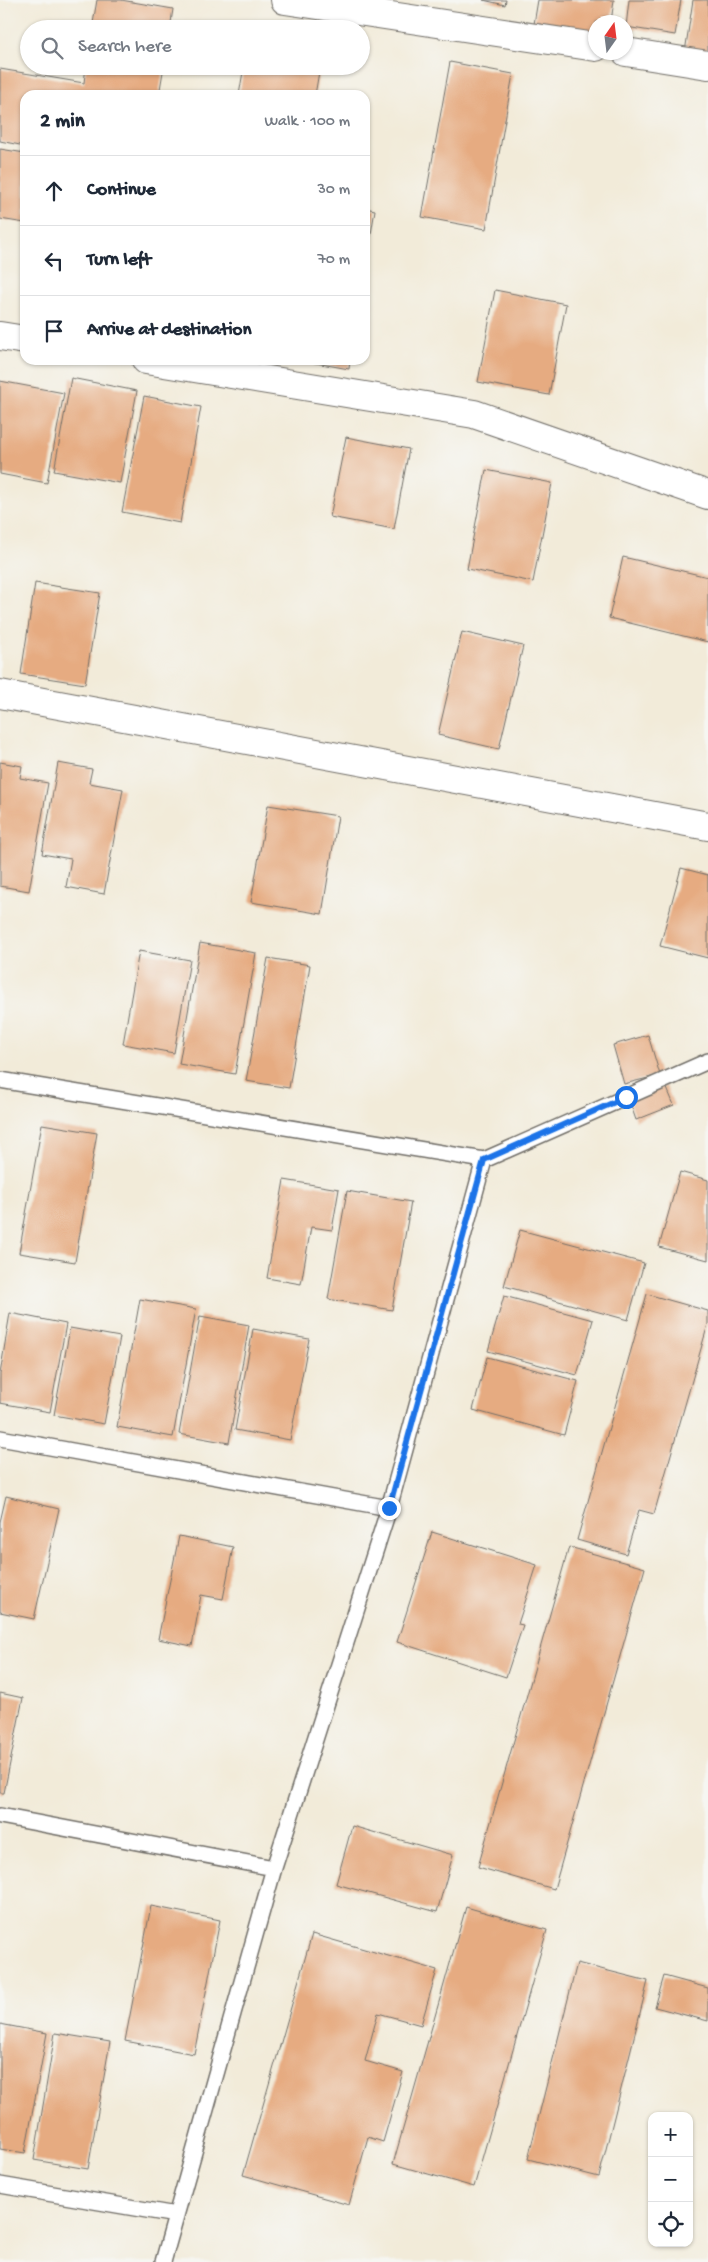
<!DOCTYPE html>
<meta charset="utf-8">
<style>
body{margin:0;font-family:"Gochi Hand",sans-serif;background:#f6f6f7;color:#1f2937}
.controls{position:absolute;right:15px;bottom:15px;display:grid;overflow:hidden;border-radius:10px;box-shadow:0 1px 4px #0004}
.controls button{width:45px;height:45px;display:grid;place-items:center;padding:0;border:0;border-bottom:1px solid #e0e1e3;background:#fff;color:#1f2937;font:25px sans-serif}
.compass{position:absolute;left:588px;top:15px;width:45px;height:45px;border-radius:50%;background:#fff;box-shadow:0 1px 4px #0004;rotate:14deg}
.stop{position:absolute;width:15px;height:15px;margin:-11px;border:4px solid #1a73e8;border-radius:50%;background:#fff}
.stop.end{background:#1a73e8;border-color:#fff;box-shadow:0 1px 5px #0008}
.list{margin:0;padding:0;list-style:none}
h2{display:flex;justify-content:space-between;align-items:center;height:65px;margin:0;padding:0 20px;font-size:21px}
h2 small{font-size:16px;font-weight:400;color:#747a83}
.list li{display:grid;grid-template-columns:32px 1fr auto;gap:15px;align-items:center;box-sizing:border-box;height:70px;padding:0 20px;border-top:1px solid #e0e1e3}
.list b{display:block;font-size:19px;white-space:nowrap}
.list em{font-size:16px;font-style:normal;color:#747a83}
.icon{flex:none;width:28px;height:28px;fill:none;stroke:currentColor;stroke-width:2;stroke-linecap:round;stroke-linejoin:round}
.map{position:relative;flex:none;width:708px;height:2262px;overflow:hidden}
.search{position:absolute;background:#fff;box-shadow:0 1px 4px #0004;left:20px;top:20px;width:350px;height:55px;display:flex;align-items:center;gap:12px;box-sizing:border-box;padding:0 18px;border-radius:28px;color:#747a83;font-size:19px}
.panel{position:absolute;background:#fff;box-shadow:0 1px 4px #0004;left:20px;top:90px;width:350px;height:275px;border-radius:15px}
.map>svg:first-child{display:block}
</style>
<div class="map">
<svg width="708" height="2262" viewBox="0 0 708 2262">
<rect width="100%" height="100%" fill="#f6f6f2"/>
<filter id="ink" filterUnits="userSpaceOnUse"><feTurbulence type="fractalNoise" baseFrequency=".02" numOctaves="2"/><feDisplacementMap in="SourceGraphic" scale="10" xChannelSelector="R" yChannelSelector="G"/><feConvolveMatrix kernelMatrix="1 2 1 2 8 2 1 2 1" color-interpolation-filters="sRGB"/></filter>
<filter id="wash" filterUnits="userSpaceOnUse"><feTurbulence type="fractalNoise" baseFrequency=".0096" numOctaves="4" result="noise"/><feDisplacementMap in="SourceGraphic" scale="20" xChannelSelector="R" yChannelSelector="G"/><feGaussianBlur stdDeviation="1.12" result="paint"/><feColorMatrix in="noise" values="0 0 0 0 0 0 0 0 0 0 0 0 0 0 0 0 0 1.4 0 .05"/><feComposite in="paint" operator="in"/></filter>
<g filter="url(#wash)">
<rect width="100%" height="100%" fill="#f2ebd9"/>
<g id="blocks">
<path fill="#e6ab81" d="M97,0h24l52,9 -3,20h-78z
M483,0h23l-1,5z
M538,0h76l-3,22h-15v18l-63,-10z
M629,0h52l-6,35 -49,-8z
M693,0h15v56l-23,-4z
M450,62l63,12 -27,155 -64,-12z
M86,66h78l-5,29h-134v51l-25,-5v-72l84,14z
M244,66h76l-5,29h-76z
M0,149l25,4v70l-25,-4z
M365,208l10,2 -9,54h-1z
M495,290l71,14 -17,91 -71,-13z
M299,360h51l-1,9z
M71,378l66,13 -17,92 -66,-12z
M0,381l64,12 -17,90 -47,-9z
M144,396l57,11 -21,116 -58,-11z
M346,437l63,12 -15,80 -64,-12z
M486,470l66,13 -19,99 -66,-13z
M623,557l85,20v65l-99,-24z
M35,583l65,10 -15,91 -64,-10z
M462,632l61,14 -24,103 -61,-14z
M0,762l22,4 -2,12 28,5 -19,108 -29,-5z
M58,763l34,6 -3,14 34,6 -19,105 -38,-7 5,-28 -29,-5z
M268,805l70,11 -16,98 -71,-12z
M681,868l27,7v83l-48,-12z
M200,943l56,10 -21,121 -56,-10z
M139,951l51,9 -16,93 -51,-9z
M268,958l42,7 -21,123 -43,-7z
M648,1035l12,40 -36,9 -11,-39z
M666,1086l8,19 -38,15 -7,-20z
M42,1124l55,9 -22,129 -56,-9z
M680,1172l28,8v80l-49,-13z
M284,1180l55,9 -7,41 -21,-3 -10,57 -34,-6z
M347,1191l64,11 -19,108 -64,-11z
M520,1230l124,33 -16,57 -124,-34z
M647,1294l61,17v13l-54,190 -15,-4 -13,44 -49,-14z
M504,1296l89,24 -16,55 -89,-24z
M140,1299l56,10 -23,128 -56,-10z
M10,1313l56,11 -16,88 -50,-9v-29z
M200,1316l49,9 -20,118 -50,-9z
M70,1328l50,9 -16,87 -50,-9z
M253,1329l56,10 -19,101 -55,-10z
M487,1357l91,24 -14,54 -91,-25z
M6,1496l53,13 -25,110 -34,-7v-90z
M432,1532l105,33 -19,59 5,1 -17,52 -109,-35z
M179,1536l54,11 -10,52 -22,-4 -9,51 -34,-7z
M569,1547l76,21 -91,321 -76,-22z
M0,1693l23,5 -19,95h-4z
M352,1826l101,29 -16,57 -101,-28z
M151,1906l69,14 -26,134 -69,-13z
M466,1907l81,23 -73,257 -81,-23z
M312,1934l125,36 -16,55 -43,-12 -13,48 38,11 -20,70 -15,-5 -19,68 -106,-30z
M577,1963l71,18 -49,196 -71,-18z
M664,1976l44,12v33l-53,-14z
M0,2024l47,9 -22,120 -25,-4z
M55,2033l55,9 -22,127 -54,-9z"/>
</g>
</g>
<g filter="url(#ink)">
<use href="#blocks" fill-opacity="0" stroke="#716e68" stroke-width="1"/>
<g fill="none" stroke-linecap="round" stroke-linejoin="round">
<g stroke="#716e68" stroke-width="18">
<path id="lane" d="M0,1080l484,80 224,-99
M0,1438l389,70
M0,1816l274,52
M0,2185l176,30
M163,2262l111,-394 115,-360 95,-348"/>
</g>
<g stroke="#716e68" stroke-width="30">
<path id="street" d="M285,0l311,47
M626,52l82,13
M0,336l25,4
M146,360l328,54 234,81
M0,694l708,132"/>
</g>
<use href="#lane" stroke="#fff" stroke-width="15"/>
<use href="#street" stroke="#fff" stroke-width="28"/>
</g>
</g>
<g fill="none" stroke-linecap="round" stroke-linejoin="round" filter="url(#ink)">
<path stroke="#1a73e8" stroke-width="6" d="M389,1508l95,-348 142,-63"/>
</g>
</svg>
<div class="controls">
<button>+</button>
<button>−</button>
<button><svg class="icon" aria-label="locate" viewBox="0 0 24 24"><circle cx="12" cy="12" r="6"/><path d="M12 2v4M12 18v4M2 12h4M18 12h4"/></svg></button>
</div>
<svg class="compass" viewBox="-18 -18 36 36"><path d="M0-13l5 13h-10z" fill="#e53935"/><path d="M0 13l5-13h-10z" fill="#747a83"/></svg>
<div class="stop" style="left:626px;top:1097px"></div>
<div class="stop end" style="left:389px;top:1508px"></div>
<div class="search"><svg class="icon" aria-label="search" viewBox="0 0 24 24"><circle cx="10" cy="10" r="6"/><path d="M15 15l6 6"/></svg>Search here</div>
<section class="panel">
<h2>2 min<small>Walk · 100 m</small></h2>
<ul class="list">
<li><svg class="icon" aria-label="ahead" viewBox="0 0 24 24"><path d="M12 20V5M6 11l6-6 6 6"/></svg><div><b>Continue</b></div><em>30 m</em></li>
<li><svg class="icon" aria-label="left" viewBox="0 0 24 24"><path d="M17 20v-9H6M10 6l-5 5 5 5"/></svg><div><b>Turn left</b></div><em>70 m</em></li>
<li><svg class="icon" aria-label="arrive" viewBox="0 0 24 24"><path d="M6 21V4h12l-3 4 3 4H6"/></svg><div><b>Arrive at destination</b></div></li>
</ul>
</section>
</div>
